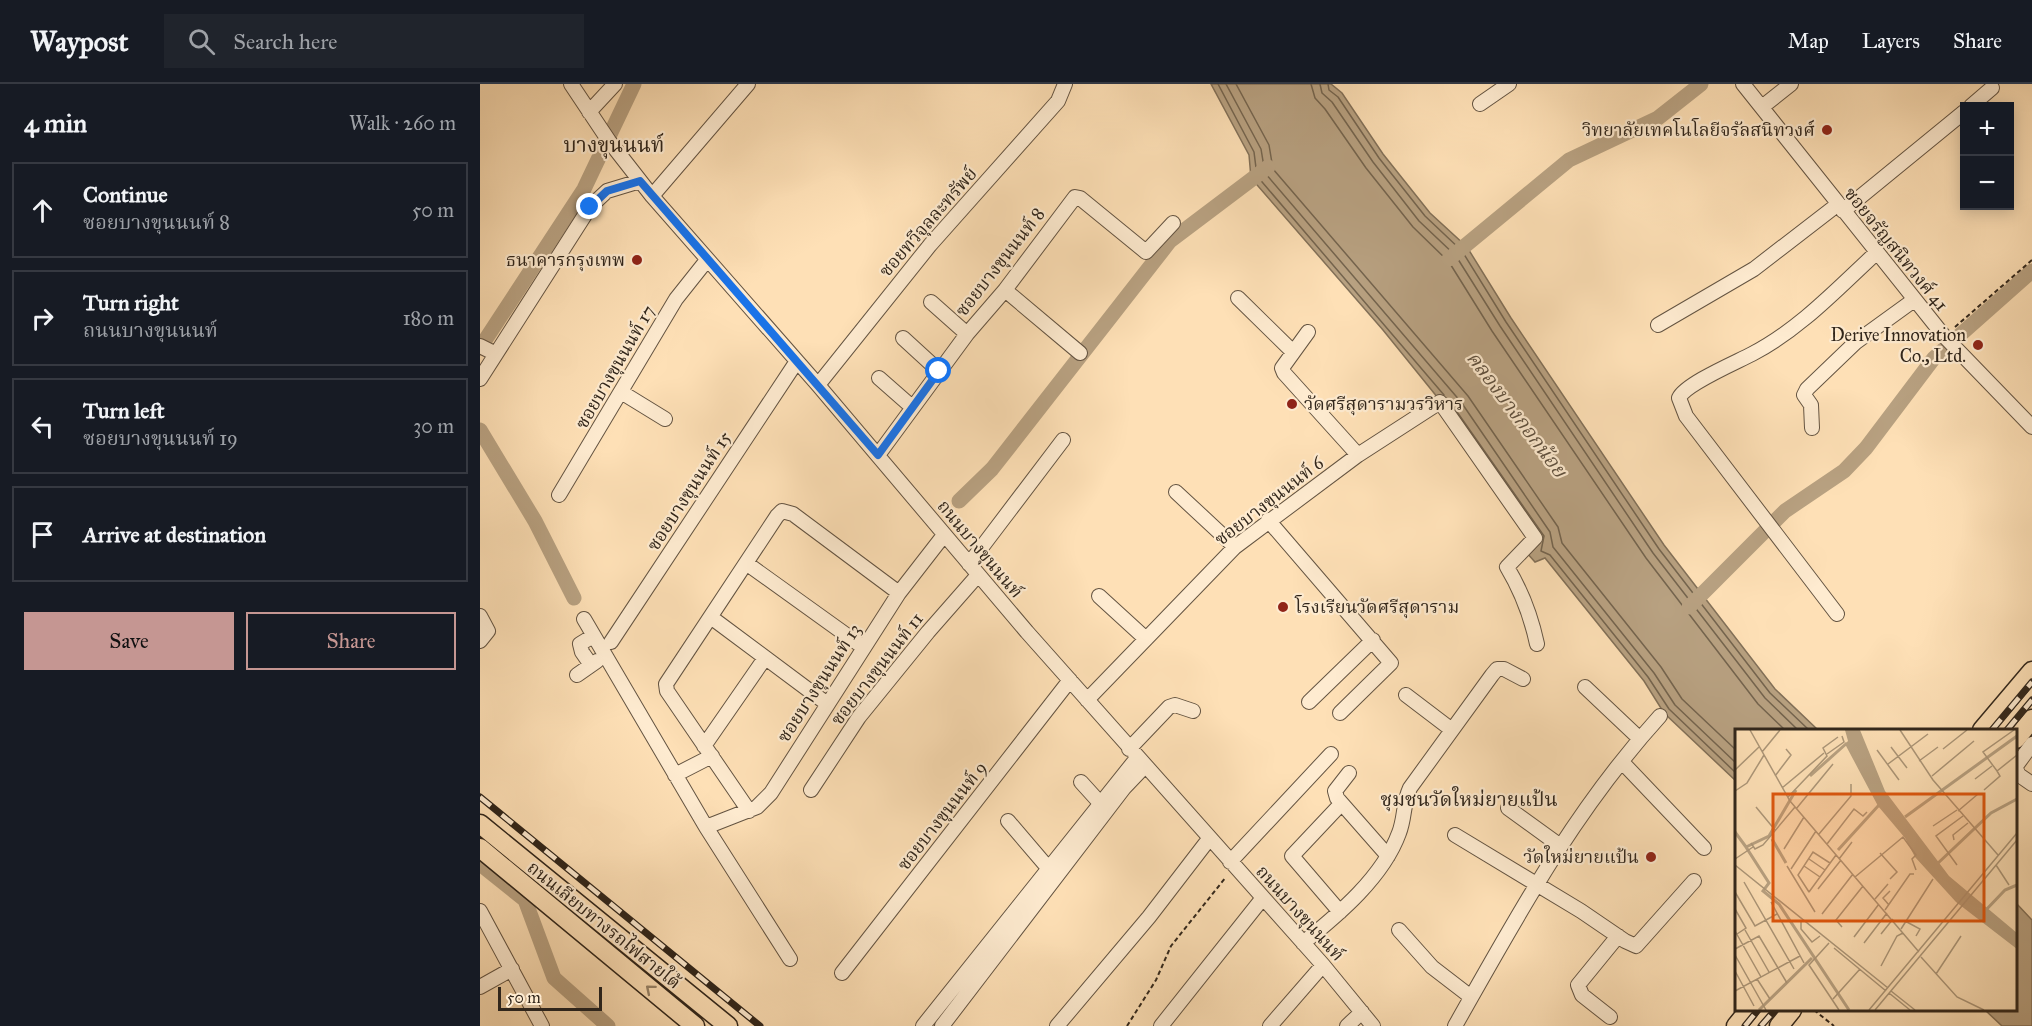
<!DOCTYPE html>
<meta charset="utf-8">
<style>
body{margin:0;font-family:"IM FELL Great Primer","Noto Serif Thai",serif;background:#20242c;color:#f1f3f6}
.controls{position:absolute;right:18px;top:18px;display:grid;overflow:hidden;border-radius:0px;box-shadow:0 3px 15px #0003}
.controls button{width:54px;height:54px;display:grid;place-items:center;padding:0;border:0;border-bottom:2px solid #363941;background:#171b24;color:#f1f3f6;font:30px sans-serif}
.scale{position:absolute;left:18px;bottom:15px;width:104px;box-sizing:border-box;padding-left:6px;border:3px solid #31261b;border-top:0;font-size:16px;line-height:21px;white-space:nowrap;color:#31261b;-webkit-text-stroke:4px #feebd0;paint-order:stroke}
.stop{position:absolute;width:18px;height:18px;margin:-14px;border:4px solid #1a73e8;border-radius:50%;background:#fff}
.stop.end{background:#1a73e8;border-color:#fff;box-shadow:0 2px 6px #0008}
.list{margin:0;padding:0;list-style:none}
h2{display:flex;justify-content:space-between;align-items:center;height:78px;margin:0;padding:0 24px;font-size:26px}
h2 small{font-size:20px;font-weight:400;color:#9ea1a6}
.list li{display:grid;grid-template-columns:39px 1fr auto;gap:18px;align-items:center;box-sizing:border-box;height:96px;margin:0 12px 12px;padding:0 12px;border:2px solid #363941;border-radius:0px}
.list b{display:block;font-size:22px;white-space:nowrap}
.list p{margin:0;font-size:20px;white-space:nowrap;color:#9ea1a6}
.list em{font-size:20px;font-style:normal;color:#9ea1a6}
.actions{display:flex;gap:12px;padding:18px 24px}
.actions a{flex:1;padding:14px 0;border:2px solid #c59692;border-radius:0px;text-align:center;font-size:21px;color:#c59692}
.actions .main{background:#c59692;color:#111}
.icon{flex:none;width:33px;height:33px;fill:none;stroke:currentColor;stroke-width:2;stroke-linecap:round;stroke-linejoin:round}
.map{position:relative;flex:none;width:1552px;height:942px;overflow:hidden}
header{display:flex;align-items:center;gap:36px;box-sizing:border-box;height:84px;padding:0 30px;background:#171b24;border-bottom:2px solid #363941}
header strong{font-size:28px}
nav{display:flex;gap:33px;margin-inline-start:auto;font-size:21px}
.search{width:420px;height:54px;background:#20242c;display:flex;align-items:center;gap:15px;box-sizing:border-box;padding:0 21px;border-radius:0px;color:#9ea1a6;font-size:22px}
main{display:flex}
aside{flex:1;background:#171b24}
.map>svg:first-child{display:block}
</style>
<header>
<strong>Waypost</strong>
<div class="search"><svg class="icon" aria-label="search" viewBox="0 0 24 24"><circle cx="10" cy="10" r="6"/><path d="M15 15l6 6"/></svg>Search here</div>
<nav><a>Map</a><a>Layers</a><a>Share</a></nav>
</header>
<main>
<aside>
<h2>4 min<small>Walk · 260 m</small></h2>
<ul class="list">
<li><svg class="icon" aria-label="ahead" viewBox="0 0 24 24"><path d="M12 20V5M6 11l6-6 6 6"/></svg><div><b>Continue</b><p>ซอยบางขุนนนท์ 8</p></div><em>50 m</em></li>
<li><svg class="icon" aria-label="right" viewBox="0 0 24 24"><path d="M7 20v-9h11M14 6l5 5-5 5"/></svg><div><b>Turn right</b><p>ถนนบางขุนนนท์</p></div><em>180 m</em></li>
<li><svg class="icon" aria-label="left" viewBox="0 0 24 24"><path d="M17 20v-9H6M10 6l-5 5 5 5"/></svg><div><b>Turn left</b><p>ซอยบางขุนนนท์ 19</p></div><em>30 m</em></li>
<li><svg class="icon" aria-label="arrive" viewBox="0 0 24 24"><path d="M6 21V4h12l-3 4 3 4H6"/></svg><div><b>Arrive at destination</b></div></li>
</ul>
<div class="actions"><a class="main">Save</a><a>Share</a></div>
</aside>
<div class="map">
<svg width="1552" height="942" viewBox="0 0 1552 942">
<rect width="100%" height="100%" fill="#fee0b6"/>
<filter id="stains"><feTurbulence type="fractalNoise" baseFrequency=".00333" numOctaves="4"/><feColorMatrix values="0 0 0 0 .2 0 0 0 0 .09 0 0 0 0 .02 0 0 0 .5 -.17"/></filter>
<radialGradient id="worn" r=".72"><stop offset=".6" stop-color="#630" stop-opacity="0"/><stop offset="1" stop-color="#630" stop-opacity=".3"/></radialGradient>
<path fill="#b8a181" stroke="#827058" stroke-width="1.5" d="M731,0h120l11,9 41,61 47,59 37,34 44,71 153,227 111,144 43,41h-82v51l-72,-68 -20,-32 -99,-123 -10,4 -8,-9 12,-12 -101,-143 -55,-68 -132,-152 -2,-23z
M1536,819l16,17v106h-30l-17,-16h31z"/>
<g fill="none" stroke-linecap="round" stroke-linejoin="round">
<path stroke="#74644e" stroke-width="1.5" d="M738,0l36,68 3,24 187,219
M746,0l35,65 4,24 196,229 89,130 3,15 101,126 21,32 61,58
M756,0l33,61 4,24 195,227 90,131 4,16 99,124 21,32 54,51
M831,0l4,14 10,11 41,59 47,59 36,35 43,69 154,227 112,146 27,26
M840,0l2,9 10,9 41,60 46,59 37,35 44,70 153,227 112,145 33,32
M848,0l1,6 9,7 41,61 46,58 37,35 44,71 153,227 111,144 39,37
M968,315l96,137 -3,15 9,4 98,122 21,32 67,64"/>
<path stroke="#b8a181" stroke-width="15" d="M969,175l120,-99 89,-42 43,-34
M0,264l104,-159 50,-105
M0,346l55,91 39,77
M479,417l33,-32 178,-228 98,-74
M1209,523l96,-96 59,-40 22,-23 68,-90 98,-87
M0,780l45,36 29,78 54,48"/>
<g stroke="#645442" stroke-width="16">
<path id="minor" d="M91,0l38,57 43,55 166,189 209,247 296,333 50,61
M1263,0l201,252 88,91
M1000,20l29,-20
M1491,22l21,-18
M1282,23l29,-23
M109,28l26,-28
M172,112l96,-112
M1363,127l121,-99
M525,206l75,63
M758,214l54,53
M451,218l36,32
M1178,241l96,-56 83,-64
M828,248l-26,36 2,5 74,82
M423,254l36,33
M0,262l16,8
M399,294l33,29
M0,295l110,-172 17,-16 33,-10
M338,301l112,-140 128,-144 7,-17
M141,308l44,27
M1332,344l-1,-23 -7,-10 3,-6 49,-47 58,-42
M398,371l89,-121 38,-44 70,-93 5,1 66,54 27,-29
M696,408l59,55
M79,411l117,-196 31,-39
M788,436l123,143 -51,50
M266,479l117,84
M489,480l94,-124
M619,512l47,43
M1357,530l-151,-198 -7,-18c6,-14 58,-36 73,-44 48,-25 85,-65 124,-101
M0,532l8,15 -8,10
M232,534l114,85
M104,535l122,208 84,132
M131,558l186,-281
M111,581l-9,-13 -2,-8 13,-8
M97,591l20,-14
M1105,603l55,52
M926,611l46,35
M607,616l148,-153 123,-92 82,-53 95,136 -28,29c15,25 24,49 30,77
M829,618l64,-62
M224,662l61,-88
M649,665l40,-42 6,-2 18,6
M1142,678l82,86
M1536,682l16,-22
M1536,685l3,6 13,9
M869,689l-14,18 2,7 51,58
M195,691l37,-19
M601,698l19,21
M331,706l48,-73 69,-85 50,-57
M1028,724l51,37
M269,727l-82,-120 -1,-7 111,-168 5,-5 11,3 106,79
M528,737l41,48
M226,743l51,-20 14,-14 128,-200 45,-58
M975,751l126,76 44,30 11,5 58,-65
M750,778l101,-108
M0,827l62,115
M860,828l-48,-56 49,-52
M919,846l33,37 39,30
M823,859c36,-29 80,-66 96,-110 6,-15 4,-30 11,-45l82,-113 5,-6h7l19,10
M362,889l228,-293
M0,903l32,-18
M1130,933l-28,-22 -4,-10 40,-49
M443,942l214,-268
M462,942l182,-238 21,-22
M577,942l92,-109 60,-78
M681,942l101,-127
M790,942l53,-61
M867,942l15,-14
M975,942c63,-111 118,-214 205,-310"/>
</g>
<g stroke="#31261b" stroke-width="21">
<path id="major" d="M1502,646l50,-59
M1536,655l16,-20
M0,740l248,202
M0,764l215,178
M1256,942l13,-16
M1299,942l13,-16"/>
</g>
<path stroke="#31261b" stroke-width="2" stroke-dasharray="4.5 3" stroke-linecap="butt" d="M1475,243l77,-67
M1334,926l20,16
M647,942l29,-46 15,-34 55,-69"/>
<use href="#minor" stroke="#feebd0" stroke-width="14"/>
<use href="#major" stroke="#fee0b6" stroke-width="18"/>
<g stroke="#31261b" stroke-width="7">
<path id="rail" d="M1512,646l40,-48
M1527,646l25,-30
M0,713l280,229
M1265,942l13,-16
M1281,942l14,-16"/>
</g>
<use href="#rail" stroke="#feebd0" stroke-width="4.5" stroke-dasharray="14" stroke-linecap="butt"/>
</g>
<defs><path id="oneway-chevron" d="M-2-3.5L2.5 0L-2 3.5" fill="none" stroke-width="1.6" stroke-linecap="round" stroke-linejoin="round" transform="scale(1.5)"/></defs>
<use stroke="#988368" href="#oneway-chevron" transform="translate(170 905) rotate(-140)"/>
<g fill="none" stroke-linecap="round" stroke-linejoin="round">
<path stroke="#1a73e8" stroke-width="8" d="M110,123l17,-16 33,-10 238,274 61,-84"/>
</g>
<g fill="#8f2418" stroke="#feebd0" stroke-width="2">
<circle cx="1347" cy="46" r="6"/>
<circle cx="157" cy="176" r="6"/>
<circle cx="1498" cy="261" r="6"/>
<circle cx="812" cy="320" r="6"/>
<circle cx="803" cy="523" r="6"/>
<circle cx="1171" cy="773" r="6"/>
</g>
<g text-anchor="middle" stroke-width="4.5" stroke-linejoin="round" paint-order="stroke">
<g font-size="18" fill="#31261b" stroke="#feebd0" text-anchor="end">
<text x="1335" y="52">วิทยาลัยเทคโนโลยีจรัลสนิทวงศ์</text>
<text x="145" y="182">ธนาคารกรุงเทพ</text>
<text x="1486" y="257">Derive Innovation<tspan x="1486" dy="21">Co., Ltd.</tspan></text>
<text x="824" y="326" text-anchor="start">วัดศรีสุดารามวรวิหาร</text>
<text x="815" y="529" text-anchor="start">โรงเรียนวัดศรีสุดาราม</text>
<text x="1159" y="779">วัดใหม่ยายแป้น</text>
</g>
<g font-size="18" fill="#31261b" stroke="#feebd0">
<text transform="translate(448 138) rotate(-49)" y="6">ซอยทวีจุลละทรัพย์</text>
<text transform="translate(1416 165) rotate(51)" y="6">ซอยจรัญสนิทวงศ์ 41</text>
<text transform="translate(520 178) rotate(-52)" y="6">ซอยบางขุนนนท์ 8</text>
<text transform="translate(135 283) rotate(-60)" y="6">ซอยบางขุนนนท์ 17</text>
<text transform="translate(209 407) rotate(-57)" y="6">ซอยบางขุนนนท์ 15</text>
<text transform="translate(789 417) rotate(-38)" y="6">ซอยบางขุนนนท์ 6</text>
<text transform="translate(500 465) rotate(50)" y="6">ถนนบางขุนนนท์</text>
<text transform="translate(397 585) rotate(-52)" y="6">ซอยบางขุนนนท์ 11</text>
<text transform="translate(339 599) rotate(-57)" y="6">ซอยบางขุนนนท์ 13</text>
<text transform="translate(462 732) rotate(-52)" y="6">ซอยบางขุนนนท์ 9</text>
<text transform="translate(820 829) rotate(48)" y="6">ถนนบางขุนนนท์</text>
<text transform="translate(124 841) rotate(39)" y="6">ถนนเลียบทางรถไฟสายใต้</text>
</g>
<g font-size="20" font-style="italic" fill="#60513f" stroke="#feebd0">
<text transform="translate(1037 330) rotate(53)" y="7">คลองบางกอกน้อย</text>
</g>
<g font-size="20" fill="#31261b" stroke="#feebd0">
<text x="989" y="722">ชุมชนวัดใหม่ยายแป้น</text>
</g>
<g font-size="21" fill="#31261b" stroke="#feebd0">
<text x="134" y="68">บางขุนนนท์</text>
</g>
</g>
<g transform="translate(1255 645)">
<rect width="282" height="282" fill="#fee0b6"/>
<path d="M110,1h15l25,61 64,85 68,57v16l-61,-47 -41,-45 -10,-19 -27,-32 -33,-62 3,-3z" fill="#b8a181"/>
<path fill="none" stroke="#b8a181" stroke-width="3" d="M75,47l37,-33M61,61l-27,46 -23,11 23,36 -6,8 16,13 70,106M170,88l112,-81M0,103l11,15M37,110l14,24M103,121l41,-45M201,136l55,-52 26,-14M249,183l21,-22 12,-5M24,281l53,-52"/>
<path fill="none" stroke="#ac9678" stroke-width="1.5" d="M15,1l40,71 129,151M165,1l33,50 65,75M279,1l-31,22 14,19 20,-16M156,18l16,21M208,20l24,-19M142,21l22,30M27,23l18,-22M92,25l17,-12 -2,-6M184,32l19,-14M153,35l40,-30M0,41l24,-23M40,47l16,-21 -5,-6M197,47l42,-35M240,50l17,-13M47,59l42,-35M249,61l16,-14 -3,-5M0,62l12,-8 17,-28M53,68l39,-41 -4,-8 15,-11M21,78l19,23M61,80l37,-45M223,82l20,-17M198,97l24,-16M84,105l32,-38v-12M219,111l-1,-5 15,-12M16,114l4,6 8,-4 32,-38M92,115l27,-35 9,7 4,-4M49,120l20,-32M145,124l17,19 -7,7M0,130l18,-12M74,130l16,11M104,130l13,-17M0,136l153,123M222,136l-21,-29 27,-20M261,136l13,20M52,137l28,46M69,137l16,11M56,140l25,-38M120,148l48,-40 13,18 -4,4 4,11M9,153l50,87M83,160l23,-29M0,163l20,34 22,-12M74,163l-11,-17 15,-23 17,11M74,163l27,-37M140,170l13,-15M36,173l33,61M154,176l-6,-7 7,-7M0,180l11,19 -9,6M150,181l25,-36h4M87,185l31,-40M66,191v9l11,13 8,-6M170,192l15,8 -4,7M107,198l-6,-7 27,-34M166,200l32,-50M10,201l24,42M0,202l26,46M146,205l12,-15M119,208l25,-33M94,214l-20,22 30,45M129,214l23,-30M99,219l52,43M0,220l24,-13 28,47M0,226l31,55M186,228l36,40 27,13M146,237l16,-30 6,-3M0,242l19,35M201,245l25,-38M22,250l13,20M0,262l65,-35M156,262l24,19M154,264l21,17M98,270l27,-30M134,281l148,-177M140,281l142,-170"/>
<path fill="#df560d" fill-opacity="0.15" stroke="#df560d" stroke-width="3" d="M38,65h211v127h-211z"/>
<rect width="282" height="282" fill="none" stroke="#31261b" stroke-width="3"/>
</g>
<rect width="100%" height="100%" filter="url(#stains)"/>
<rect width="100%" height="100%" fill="url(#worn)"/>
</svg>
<div class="controls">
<button>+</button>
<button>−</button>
</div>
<div class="scale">50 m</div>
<div class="stop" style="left:459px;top:287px"></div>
<div class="stop end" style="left:110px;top:123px"></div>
</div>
</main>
